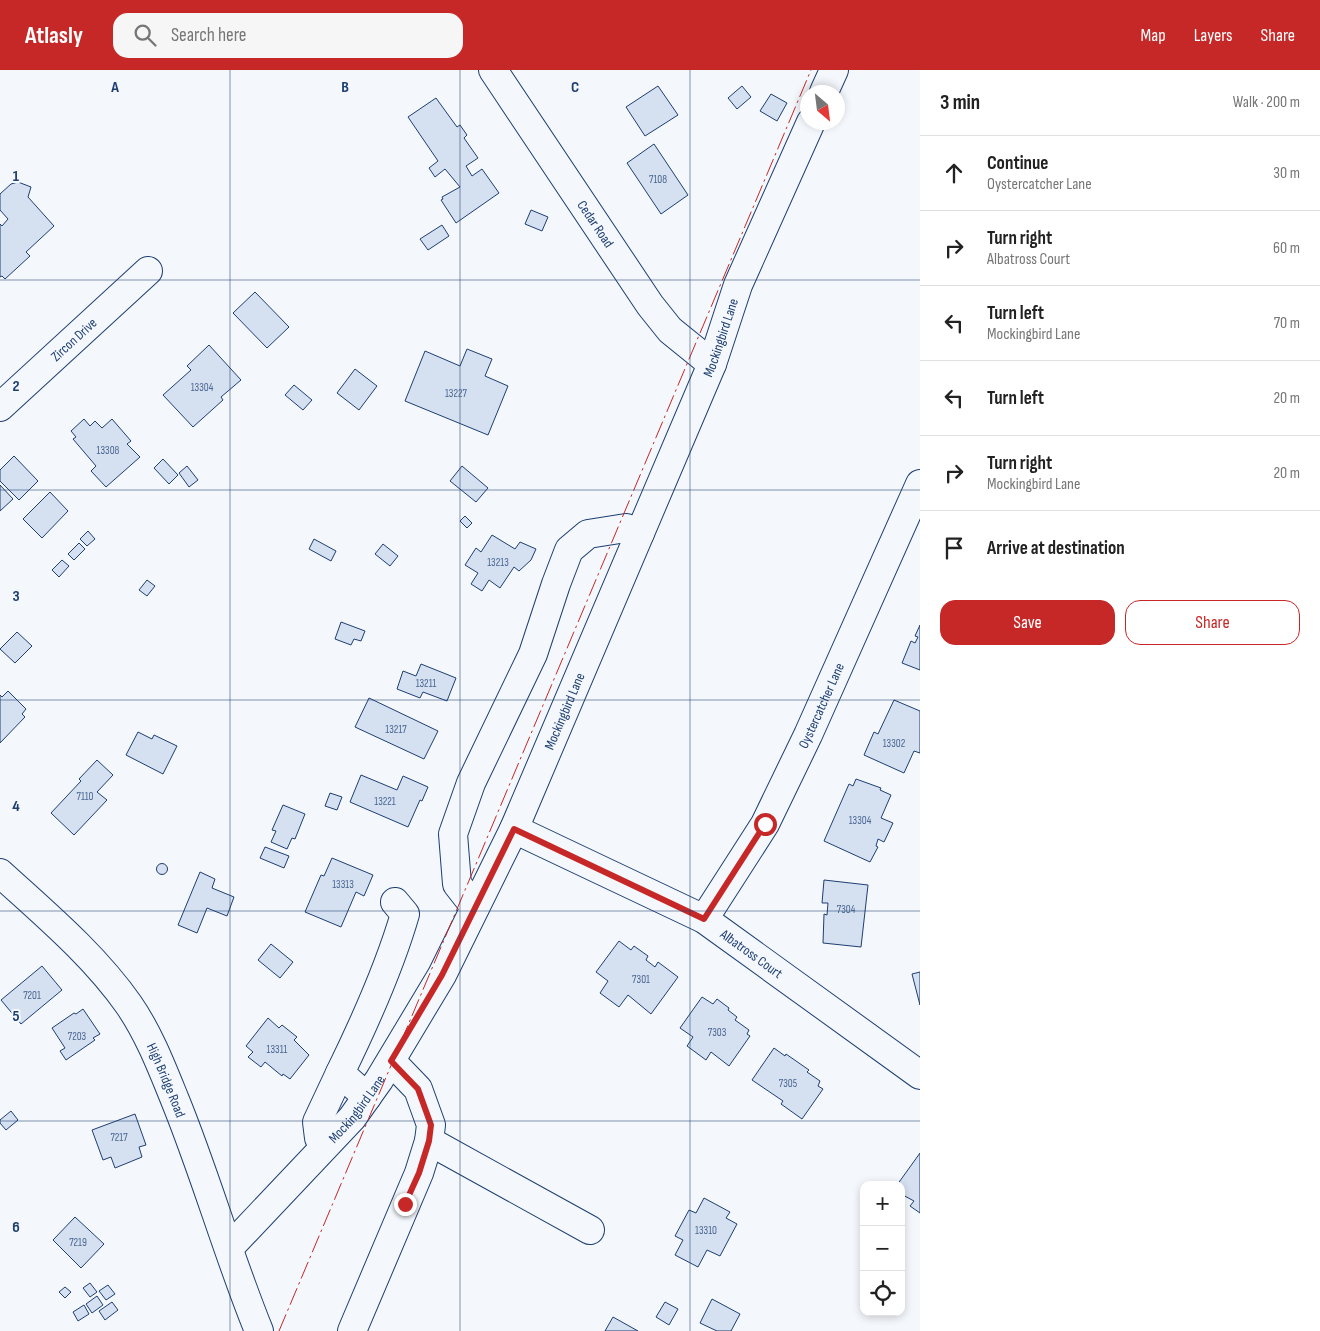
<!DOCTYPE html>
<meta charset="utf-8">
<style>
body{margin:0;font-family:"Sofia Sans Condensed",sans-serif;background:#f6f6f6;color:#222}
.controls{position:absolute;right:15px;bottom:15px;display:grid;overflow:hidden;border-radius:10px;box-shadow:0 2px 8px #0003}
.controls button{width:45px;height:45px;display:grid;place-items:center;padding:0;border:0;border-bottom:1px solid #e0e0e0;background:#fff;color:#222;font:25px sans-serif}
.compass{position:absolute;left:800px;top:15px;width:45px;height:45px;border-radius:50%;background:#fff;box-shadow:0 2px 8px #0003;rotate:152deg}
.stop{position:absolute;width:15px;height:15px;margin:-11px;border:4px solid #c62828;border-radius:50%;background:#fff}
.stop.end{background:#c62828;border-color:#fff;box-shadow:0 1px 5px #0008}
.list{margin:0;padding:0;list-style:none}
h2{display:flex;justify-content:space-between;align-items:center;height:65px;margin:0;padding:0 20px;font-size:21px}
h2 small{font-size:16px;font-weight:400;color:#767676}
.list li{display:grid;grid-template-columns:32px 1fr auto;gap:15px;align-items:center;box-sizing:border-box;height:75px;padding:0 20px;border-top:1px solid #e0e0e0}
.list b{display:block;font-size:19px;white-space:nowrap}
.list p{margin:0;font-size:16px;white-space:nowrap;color:#767676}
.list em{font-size:16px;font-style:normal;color:#767676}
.actions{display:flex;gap:10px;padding:15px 20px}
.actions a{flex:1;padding:11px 0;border:1px solid #c62828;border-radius:15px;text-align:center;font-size:18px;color:#c62828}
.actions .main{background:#c62828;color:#fff}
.icon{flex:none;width:28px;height:28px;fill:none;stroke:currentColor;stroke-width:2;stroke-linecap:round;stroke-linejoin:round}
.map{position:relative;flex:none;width:920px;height:1261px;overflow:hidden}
header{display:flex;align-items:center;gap:30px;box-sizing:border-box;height:70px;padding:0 25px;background:#c62828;color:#fff}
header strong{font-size:24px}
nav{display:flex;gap:28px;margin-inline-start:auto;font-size:18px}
.search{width:350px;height:45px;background:#f6f6f6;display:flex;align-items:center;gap:12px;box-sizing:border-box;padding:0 18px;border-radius:15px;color:#767676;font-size:19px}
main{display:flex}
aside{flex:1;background:#fff}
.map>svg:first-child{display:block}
</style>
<header>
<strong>Atlasly</strong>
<div class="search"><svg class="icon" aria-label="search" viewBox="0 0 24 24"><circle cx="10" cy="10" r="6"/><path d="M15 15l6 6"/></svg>Search here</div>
<nav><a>Map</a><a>Layers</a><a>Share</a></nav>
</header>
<main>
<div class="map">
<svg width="920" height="1261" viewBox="0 0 920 1261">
<rect width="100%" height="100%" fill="#f4f7fb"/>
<path fill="#d5e0f0" stroke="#1d3f73" d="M658,16l20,29 -33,21 -19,-29z
M742,16l9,11 -14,12 -9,-11z
M771,24l16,9 -10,18 -17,-10z
M436,28l21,29 3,-2 7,10 -3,3 14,20 -12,8 6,10 10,-7 17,24 -43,30 -15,-23 2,-1 -1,-2 18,-10 -15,-18 -10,8 -6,-9 9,-7 -30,-44z
M654,74l34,51 -27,19 -34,-51z
M18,112l13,5 -3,10 26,29 -28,26 4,4 -25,23 -3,-3 -2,1v-53l2,2 6,-7 -8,-9v-16l11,-10z
M531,140l17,7 -6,14 -17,-7z
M442,155l7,11 -21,14 -8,-11z
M255,222l34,35 -22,21 -34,-35z
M209,275l32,35 -20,17 2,3 -30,27 -30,-32 28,-25 -4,-4z
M467,279l25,10 -7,17 23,10 -20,49 -83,-34 20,-50 35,15z
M355,299l22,17 -18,24 -22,-17z
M294,315l18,15 -9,10 -18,-15z
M84,349l6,7 5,-5 7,7 10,-9 19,22 -4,3 13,13 -34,30 -15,-16 5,-5 -23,-27 3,-2 -5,-6z
M14,386l24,25 -19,19 -19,-19v-11z
M163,389l15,16 -9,9 -15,-16z
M187,396l11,14 -9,7 -10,-14z
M462,396l26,22 -12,14 -26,-21z
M0,415l13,14 -13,12z
M50,422l18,19 -26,27 -19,-19z
M465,446l7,7 -5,5 -7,-7z
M88,461l7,8 -8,7 -7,-7z
M492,465l23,14 5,-7 16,7 -5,11 -12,11 -5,-4 -14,21 -11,-8 -7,11 -11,-7 7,-11 -13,-8 11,-17 5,4z
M314,469l22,12 -5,10 -22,-12z
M79,473l6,6 -11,11 -6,-6z
M383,474l15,12 -8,10 -15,-12z
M62,490l7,6 -10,11 -7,-7z
M147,510l8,6 -8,10 -8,-6z
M341,552l24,9 -4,10 -7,-2 -3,6 -16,-6z
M920,555v45l-18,-7 9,-22 4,2 3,-6 -3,-1z
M17,562l15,14 -17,17 -15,-14z
M421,594l35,14 -9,23 -24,-9 -3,6 -23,-9 6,-18 13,5z
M8,621l18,18 -4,5 3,3 -25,26v-48l2,2z
M369,628l69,33 -14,28 -69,-32z
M894,630l26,11v42l-6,-2 -10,22 -40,-18 10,-23 4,2z
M138,662l14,7 2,-4 23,11 -14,28 -37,-19z
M97,690l16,15 -16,17 10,8 -33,35 -23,-22 30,-32 -2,-2z
M361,705l36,15 6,-14 25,11 -6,14 -2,-1 -12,27 -58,-25z
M856,709l25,9 -1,2 11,5 -10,23 12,5 -9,19 -6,-3 -2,7 2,1 -8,15 -46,-21 25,-57 4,2z
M330,723l12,4 -5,13 -12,-4z
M283,735l22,9 -10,25 -3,-1 -5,11 -16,-7 5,-11 -4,-1z
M265,777l24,9 -5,12 -24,-10z
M332,788l41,17 -9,21 -8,-4 -15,35 -36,-15 16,-37 3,1z
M156.5 799a5.5 5.5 0 1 1 11 0a5.5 5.5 0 1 1-11 0Z
M200,802l15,7 -3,9 22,9 -7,19 -20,-8 -10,25 -19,-8z
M824,810l44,5 -7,62 -38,-4 1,-29 3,1 1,-12h-6z
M619,871l12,9 3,-4 14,10 -2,4 9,7 3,-5 20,15 -27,37 -23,-19 -9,12 -19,-14 8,-12 -12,-9z
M271,874l22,18 -13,16 -22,-18z
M42,896l20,24 -41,34 -20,-24z
M920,902v33l-8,-31z
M702,927l11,7 4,-5 12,9 -1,2 9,7 -2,3 14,10 -2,4 3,2 -21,30 -18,-14 -5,8 -19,-14 6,-9 -13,-9z
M83,939l17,25 -7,4 2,2 -29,20 -6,-9 5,-3 -13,-20 22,-15 2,1z
M268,948l11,10 3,-3 15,12 -3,3 15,15 -19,24 -7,-5 -1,2 -17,-14 -4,5 -13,-10 5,-5 -7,-6z
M774,978l11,8 1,-2 23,16 -2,2 13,9 -2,5 5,3 -21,30 -21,-15 2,-3 -31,-21z
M11,1041l7,9 -12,10 -6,-7v-3z
M135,1044l11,31 -7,2 3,10 -27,11 -4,-11 -8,3 -11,-30z
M920,1083v60l-10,-7 4,-5 -13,-7v-9h-4z
M704,1128l26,14 -4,6 11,6 -17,32 -13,-6 -9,17 -23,-12 8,-15 -8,-4 14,-26 7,3z
M75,1147l29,27 -23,24 -28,-28z
M90,1213l7,9 -7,5 -7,-9z
M108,1215l7,9 -9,6 -7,-9z
M65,1217l6,5 -6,6 -6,-6z
M97,1226l6,9 -11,8 -6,-9z
M712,1229l28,15 -9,17h-14l-17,-8z
M112,1232l6,8 -13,10 -6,-9z
M665,1232l13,7 -9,16 -13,-8z
M84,1235l5,9 -11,7 -5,-9z
M613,1247l25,14h-33z"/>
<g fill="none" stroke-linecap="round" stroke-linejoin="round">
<g stroke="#1d3f73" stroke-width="30">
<g id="minor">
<path id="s1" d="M493,0l157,235 20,25 42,34"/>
<path d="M824,22l10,-22"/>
<path id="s2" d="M0,337l148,-136"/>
<path id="s3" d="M514,759l190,90 216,156"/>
<path id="s4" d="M0,803c45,41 94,82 129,132 20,29 33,63 46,95 31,76 53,155 84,231"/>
<path d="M475,837l-18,-23 -4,-50 18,-51 62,-129 23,-70 13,-34 19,-16 38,-6 14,5"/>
<path id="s5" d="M704,849l61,-95 43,-89 112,-251"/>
<path d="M367,1027l-27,-24c25,-51 49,-104 65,-159l-10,-12"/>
<path d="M429,1071l161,89"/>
<path d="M324,1077l-5,-9 -2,-16 23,-49"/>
<path id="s6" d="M229,1178l123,-130 27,-38 63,-105 72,-146 198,-465 26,-79 73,-163"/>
<path d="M352,1261l67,-158 10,-32 2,-16 -13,-36 -27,-28"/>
</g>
</g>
<use href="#minor" stroke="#f4f7fb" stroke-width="28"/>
<path stroke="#c62828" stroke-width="1" stroke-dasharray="18 4 2.5 4" stroke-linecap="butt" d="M279,1261l532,-1261"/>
</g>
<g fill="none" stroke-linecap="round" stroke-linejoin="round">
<path stroke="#c62828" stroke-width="6" d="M405,1134l14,-31 10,-32 2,-16 -13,-36 -27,-28 51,-86 72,-146 190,90 61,-95"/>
</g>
<path fill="none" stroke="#1d3f73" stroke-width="1" stroke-opacity="0.55" d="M230,0v1261M460,0v1261M690,0v1261M0,210h920M0,420h920M0,630h920M0,841h920M0,1051h920"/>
<g text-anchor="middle" stroke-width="4" stroke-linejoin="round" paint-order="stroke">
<g font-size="11" fill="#4b6792">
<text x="658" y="113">7108</text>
<text x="202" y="321">13304</text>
<text x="456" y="327">13227</text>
<text x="108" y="384">13308</text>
<text x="498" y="496">13213</text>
<text x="426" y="617">13211</text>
<text x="396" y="663">13217</text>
<text x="894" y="677">13302</text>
<text x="85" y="730">7110</text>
<text x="385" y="735">13221</text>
<text x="860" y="754">13304</text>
<text x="343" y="818">13313</text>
<text x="846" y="843">7304</text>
<text x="641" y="913">7301</text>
<text x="32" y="929">7201</text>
<text x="717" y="966">7303</text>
<text x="77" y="970">7203</text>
<text x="277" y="983">13311</text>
<text x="788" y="1017">7305</text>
<text x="119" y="1071">7217</text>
<text x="706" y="1164">13310</text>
<text x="78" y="1176">7219</text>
</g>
<g font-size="14" fill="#1d3f73" stroke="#f4f7fb">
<text dy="5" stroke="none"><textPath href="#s1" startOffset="185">Cedar Road</textPath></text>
<text dy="5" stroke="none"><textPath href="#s6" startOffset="1044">Mockingbird Lane</textPath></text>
<text dy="5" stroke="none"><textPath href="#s2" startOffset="100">Zircon Drive</textPath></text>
<text dy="5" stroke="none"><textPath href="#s5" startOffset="244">Oystercatcher Lane</textPath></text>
<text dy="5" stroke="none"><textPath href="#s6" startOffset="639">Mockingbird Lane</textPath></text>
<text dy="5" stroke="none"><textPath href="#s3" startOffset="269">Albatross Court</textPath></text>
<text dy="5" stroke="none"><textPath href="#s4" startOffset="269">High Bridge Road</textPath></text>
<text dy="5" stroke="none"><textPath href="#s6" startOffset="189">Mockingbird Lane</textPath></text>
</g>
</g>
<g font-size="16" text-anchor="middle" font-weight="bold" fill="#1d3f73" stroke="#f4f7fb" stroke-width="4" stroke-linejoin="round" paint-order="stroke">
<text x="115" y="22">A</text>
<text x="345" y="22">B</text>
<text x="575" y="22">C</text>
<text x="16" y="111">1</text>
<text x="16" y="321">2</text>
<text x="16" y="531">3</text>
<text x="16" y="741">4</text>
<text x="16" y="951">5</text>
<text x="16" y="1162">6</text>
</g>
</svg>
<div class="controls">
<button>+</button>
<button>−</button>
<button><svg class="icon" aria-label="locate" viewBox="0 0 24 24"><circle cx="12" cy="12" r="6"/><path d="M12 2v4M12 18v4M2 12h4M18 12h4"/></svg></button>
</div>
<svg class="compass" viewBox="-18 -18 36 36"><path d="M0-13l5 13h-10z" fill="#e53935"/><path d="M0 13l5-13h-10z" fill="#767676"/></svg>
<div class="stop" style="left:765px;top:754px"></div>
<div class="stop end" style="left:405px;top:1134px"></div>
</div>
<aside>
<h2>3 min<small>Walk · 200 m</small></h2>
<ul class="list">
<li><svg class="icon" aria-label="ahead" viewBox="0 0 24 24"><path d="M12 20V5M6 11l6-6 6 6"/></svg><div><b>Continue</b><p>Oystercatcher Lane</p></div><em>30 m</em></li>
<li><svg class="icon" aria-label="right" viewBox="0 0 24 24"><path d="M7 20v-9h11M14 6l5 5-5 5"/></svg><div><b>Turn right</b><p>Albatross Court</p></div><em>60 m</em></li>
<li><svg class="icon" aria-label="left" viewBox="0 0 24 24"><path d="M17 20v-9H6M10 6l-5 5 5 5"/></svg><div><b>Turn left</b><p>Mockingbird Lane</p></div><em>70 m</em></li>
<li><svg class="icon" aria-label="left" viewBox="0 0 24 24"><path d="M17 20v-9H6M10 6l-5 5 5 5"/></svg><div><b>Turn left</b></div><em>20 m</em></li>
<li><svg class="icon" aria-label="right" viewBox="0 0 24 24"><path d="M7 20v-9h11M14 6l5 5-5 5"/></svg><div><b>Turn right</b><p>Mockingbird Lane</p></div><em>20 m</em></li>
<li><svg class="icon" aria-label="arrive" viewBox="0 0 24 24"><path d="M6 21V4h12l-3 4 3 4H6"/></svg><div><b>Arrive at destination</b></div></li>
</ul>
<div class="actions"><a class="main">Save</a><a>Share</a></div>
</aside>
</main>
